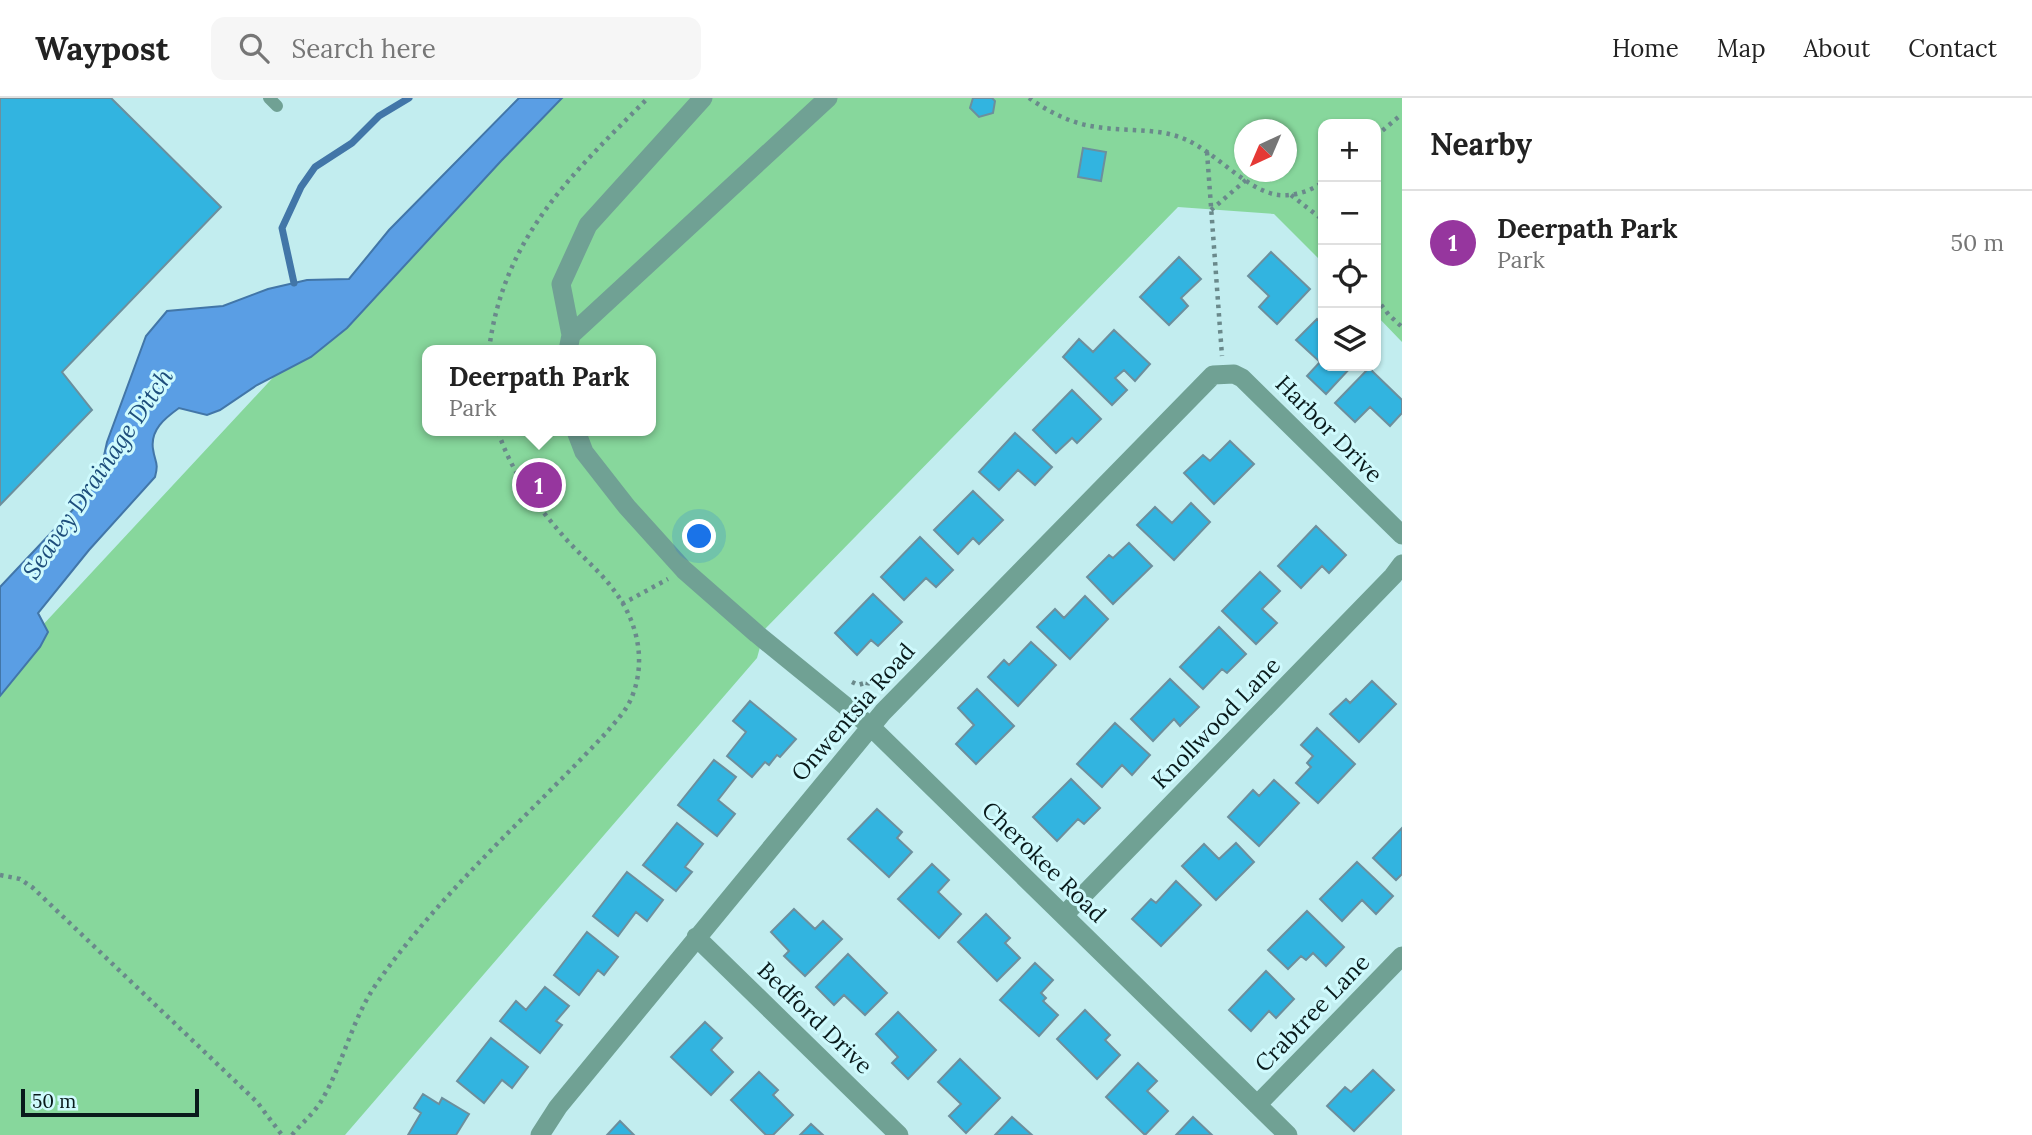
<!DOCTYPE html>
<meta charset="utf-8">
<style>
body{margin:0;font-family:Lora,serif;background:#f6f6f6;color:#222}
.controls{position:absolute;right:21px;top:21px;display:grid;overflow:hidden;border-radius:14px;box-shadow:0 2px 5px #0004}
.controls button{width:63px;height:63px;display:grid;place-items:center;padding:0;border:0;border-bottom:2px solid #e0e0e0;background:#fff;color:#222;font:35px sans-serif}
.compass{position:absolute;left:1234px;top:21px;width:63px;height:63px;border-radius:50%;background:#fff;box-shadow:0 2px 5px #0004;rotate:224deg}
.scale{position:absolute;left:21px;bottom:18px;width:178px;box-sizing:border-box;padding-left:7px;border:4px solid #091a1b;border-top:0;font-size:19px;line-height:24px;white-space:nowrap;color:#091a1b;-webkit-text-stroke:5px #cffafd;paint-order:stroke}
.you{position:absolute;left:700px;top:439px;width:24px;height:24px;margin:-18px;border:5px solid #fff;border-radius:50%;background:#1a73e8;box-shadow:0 0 0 10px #1a73e833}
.badge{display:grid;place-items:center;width:46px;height:46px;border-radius:50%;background:#96369e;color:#fff;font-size:23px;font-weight:700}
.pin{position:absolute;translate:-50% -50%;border:4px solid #fff;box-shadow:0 2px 7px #0006}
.popup{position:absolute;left:422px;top:247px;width:234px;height:91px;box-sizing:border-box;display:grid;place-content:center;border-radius:14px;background:#fff;filter:drop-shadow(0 2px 5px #0005);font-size:23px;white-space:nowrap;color:#767676}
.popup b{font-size:26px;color:#222}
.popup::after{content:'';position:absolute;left:50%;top:100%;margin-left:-14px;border:14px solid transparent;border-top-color:#fff}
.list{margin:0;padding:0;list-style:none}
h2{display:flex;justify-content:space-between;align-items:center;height:91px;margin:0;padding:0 28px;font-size:30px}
h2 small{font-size:23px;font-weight:400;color:#767676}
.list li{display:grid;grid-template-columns:46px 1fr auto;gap:21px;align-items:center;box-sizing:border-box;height:105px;padding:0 28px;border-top:2px solid #e0e0e0}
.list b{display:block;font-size:26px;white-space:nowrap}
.list p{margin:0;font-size:23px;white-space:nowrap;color:#767676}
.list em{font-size:23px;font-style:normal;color:#767676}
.icon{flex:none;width:38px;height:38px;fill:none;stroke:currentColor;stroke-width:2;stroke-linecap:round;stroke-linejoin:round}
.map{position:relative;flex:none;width:1402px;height:1037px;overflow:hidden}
header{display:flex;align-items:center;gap:42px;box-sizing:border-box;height:98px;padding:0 35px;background:#fff;border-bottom:2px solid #e0e0e0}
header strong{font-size:33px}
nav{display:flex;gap:38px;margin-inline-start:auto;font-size:24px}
.search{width:490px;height:63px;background:#f6f6f6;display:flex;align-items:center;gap:18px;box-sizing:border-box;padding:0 24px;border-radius:14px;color:#767676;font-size:26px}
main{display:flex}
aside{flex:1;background:#fff}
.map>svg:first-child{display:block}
</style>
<header>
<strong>Waypost</strong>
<div class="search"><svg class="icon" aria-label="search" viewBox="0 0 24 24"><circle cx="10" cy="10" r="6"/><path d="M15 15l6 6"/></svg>Search here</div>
<nav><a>Home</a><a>Map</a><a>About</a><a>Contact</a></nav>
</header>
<main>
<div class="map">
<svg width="1402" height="1037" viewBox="0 0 1402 1037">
<rect width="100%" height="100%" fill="#c2edef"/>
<path fill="#87d79c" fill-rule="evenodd" d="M533,0h869v244l-26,-27v-191h-53v139l-49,-49 -96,-7 -413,422 -8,29 -412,477h-345v-464zM1244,32h42v42h-42zM427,252h224v81h-224z"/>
<path fill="#5a9ee4" stroke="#4276a8" stroke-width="2" d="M519,0h43l-61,63 -154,167 -36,29 -54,28 -37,25 -13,5 -28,-7c-14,10 -29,22 -26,41 2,14 6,13 2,28l-66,73 -51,63 10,19 -8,15 -40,49v-109l98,-104 9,-41 39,-106 21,-25 56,-5 45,-17 39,-9 42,-1 40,-49z"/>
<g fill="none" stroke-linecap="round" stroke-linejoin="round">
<path stroke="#4276a8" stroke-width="7" d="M294,185l-12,-55 19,-41 14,-20 37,-24 27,-27 30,-18"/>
</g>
<path fill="#32b4e0" stroke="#6c8f9d" stroke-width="2" d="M0,0h111l110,109 -159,165 30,38 -92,95z
M973,0h19l3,3 -2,12 -14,4 -9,-9z
M1083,50l23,4 -5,29 -23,-4z
M1271,154l39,37 -33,35 -18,-17 10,-11 -21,-20z
M1179,159l22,22 -20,19 7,8 -19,19 -29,-28z
M1317,221l6,6v41h29l-26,28 -19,-18 13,-14 -24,-22z
M1114,232l36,34 -15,17 -11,-11 -9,8 12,12 -15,15 -49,-48 16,-18 14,13z
M1369,270l33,32v13l-12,13 -20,-19 -15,15 -20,-19z
M1072,292l29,29 -24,24 -5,-5 -16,15 -23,-23z
M1015,335l37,34 -17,18 -17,-15 -19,20 -20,-18z
M1230,343l24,23 -40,40 -30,-31 19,-18 7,6z
M973,393l30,29 -24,24 -6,-6 -15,16 -24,-24z
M1191,405l19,19 -36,38 -37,-35 18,-18 17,16z
M1316,428l30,29 -17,18 -7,-7 -21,22 -23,-22z
M920,439l33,33 -17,17 -10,-9 -22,22 -23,-23z
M1129,445l23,23 -39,38 -26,-27 22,-22 4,3z
M1260,474l20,19 -18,18 15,14 -21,21 -34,-33z
M873,496l29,28 -24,24 -7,-6 -14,15 -22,-22z
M1085,498l23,23 -38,40 -33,-32 18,-18 9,9z
M1219,529l27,27 -19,19 -5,-4 -19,20 -23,-22z
M1031,544l25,23 -38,41 -30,-29 16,-17 5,5z
M1170,581l29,28 -19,19 -6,-7 -21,22 -22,-22z
M1372,583l24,23 -37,38 -29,-28 16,-15 4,4z
M977,591l37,37 -38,38 -20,-20 18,-19 -16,-17z
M750,603l46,38 -16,18 -3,-2 -8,10 -4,-3 -13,15 -25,-21 19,-24 -13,-11z
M1115,625l35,32 -18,20 -10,-10 -20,22 -25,-23z
M1317,630l38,36 -37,39 -22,-20 15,-16 -4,-4 6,-7 -12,-11z
M714,662l22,17 -18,23 17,14 -18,22 -39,-31z
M1071,681l29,29 -16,16 -6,-5 -21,22 -24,-24z
M1274,682l25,23 -40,43 -31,-29 25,-27 6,6z
M877,711l25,23 -5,6 15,14 -23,25 -41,-38z
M677,725l26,21 -18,23 7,5 -16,19 -33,-26z
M1402,730v46l-6,6 -23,-22z
M1236,745l18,19 -38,38 -34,-34 22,-22 15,15z
M1357,764l36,34 -17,18 -14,-14 -20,21 -22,-22z
M932,766l17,16 -11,12 23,22 -22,24 -41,-39z
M627,774l36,28 -16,21 -11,-9 -18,24 -25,-20z
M1176,783l25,24 -40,41 -29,-27 19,-20 5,4z
M794,811l21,20 8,-8 19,18 -37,37 -21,-20 5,-5 -18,-19z
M1307,813l37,36 -18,19 -13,-13 -7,7 -5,-4 -13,13 -20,-19z
M986,816l24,24 -5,5 15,15 -23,23 -39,-39z
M587,834l31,25 -14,18 -6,-5 -19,25 -25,-20z
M848,856l39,39 -22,22 -21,-20 -10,10 -18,-18z
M1035,865l18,17 -12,13 5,5 -3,3 15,14 -19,21 -39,-36z
M1266,873l28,28 -18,19 -7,-7 -18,20 -22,-21z
M545,889l24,19 -13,15 6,4 -22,28 -40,-32 16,-20 10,9z
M1085,912l25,25 -5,5 15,15 -23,24 -40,-40z
M898,914l38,38 -28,29 -16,-16 6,-6 -22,-23z
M705,924l17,16 -11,12 22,22 -22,23 -40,-38z
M491,940l37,29 -16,21 -10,-8 -18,23 -27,-22z
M960,961l40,39 -34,35 -17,-17 12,-12 -23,-22z
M1138,965l19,18 -10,10 21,20 -23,24 -39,-38z
M1373,972l21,20 -40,41 -27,-25 18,-19 6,5z
M759,974l19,18 -5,5 20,20 -20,20h-7l-35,-35z
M423,996l16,10 3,-6 27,16 -13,21h-48l13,-22 -7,-5z
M1012,1019l20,18h-37z
M1193,1019l19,18h-36z
M620,1023l14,14h-27z
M811,1026l12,11h-23z"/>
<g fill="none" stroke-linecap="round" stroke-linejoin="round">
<path stroke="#6a898b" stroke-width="4.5" stroke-dasharray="3.5 5" stroke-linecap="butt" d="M1029,0c20,14 43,26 68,29 30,5 61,0 90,13 28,13 58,47 86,54 16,4 37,-2 50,-12
M1376,38l26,-22
M1207,54l15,204
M1291,97l32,25
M1211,112l35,-30
M1376,200l13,17 13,12
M489,252c14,-113 83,-176 159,-252
M622,506l46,-25
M852,584l6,3 10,-3 -2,11 4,4
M0,777l20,4 12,8 225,215 25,33
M292,1037c9,-11 20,-20 28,-32 23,-37 31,-83 57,-120 65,-92 152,-168 229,-250 10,-12 22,-24 27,-39 13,-35 4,-72 -17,-101 -14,-20 -34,-36 -51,-55 -28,-32 -54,-66 -67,-107"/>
<path stroke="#70a194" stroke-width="12" d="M269,0l8,8"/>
<path stroke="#70a194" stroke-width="19" d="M571,237l257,-237
M568,252l3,-15 -10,-51 27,-59 115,-127
M576,333l8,21 43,55 57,63 73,64 113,92 418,409
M1064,817l329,-339 9,-12
M696,839l203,198
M1257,1007l145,-149
M540,1037l18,-28 325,-395 330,-337 21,-1 8,4 160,157"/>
</g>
<g text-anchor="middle" stroke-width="6" stroke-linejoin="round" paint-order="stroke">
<g font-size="23" fill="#091a1b" stroke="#cffafd">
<text transform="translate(1329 331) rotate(45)" y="8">Harbor Drive</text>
<text transform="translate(853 614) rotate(-49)" y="8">Onwentsia Road</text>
<text transform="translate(1216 625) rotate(-46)" y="8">Knollwood Lane</text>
<text transform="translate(1044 764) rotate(44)" y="8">Cherokee Road</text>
<text transform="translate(1312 915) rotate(-46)" y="8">Crabtree Lane</text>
<text transform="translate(815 920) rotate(44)" y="8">Bedford Drive</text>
</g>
<g font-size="24" font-style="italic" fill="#1d4d7b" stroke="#cffafd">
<text transform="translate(98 376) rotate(-56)" y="8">Seavey Drainage Ditch</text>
</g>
</g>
</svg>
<div class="controls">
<button>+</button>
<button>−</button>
<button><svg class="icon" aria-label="locate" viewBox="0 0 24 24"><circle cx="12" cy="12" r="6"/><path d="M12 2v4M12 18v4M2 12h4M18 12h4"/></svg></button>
<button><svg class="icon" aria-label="layers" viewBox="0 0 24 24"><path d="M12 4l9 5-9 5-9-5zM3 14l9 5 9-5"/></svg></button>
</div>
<svg class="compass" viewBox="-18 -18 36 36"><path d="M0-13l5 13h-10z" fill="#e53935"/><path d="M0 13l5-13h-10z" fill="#767676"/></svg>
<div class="scale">50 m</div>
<div class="you"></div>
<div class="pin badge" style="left:539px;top:387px">1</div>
<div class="popup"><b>Deerpath Park</b>Park</div>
</div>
<aside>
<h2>Nearby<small></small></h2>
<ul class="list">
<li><span class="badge">1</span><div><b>Deerpath Park</b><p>Park</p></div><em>50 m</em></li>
</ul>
</aside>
</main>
